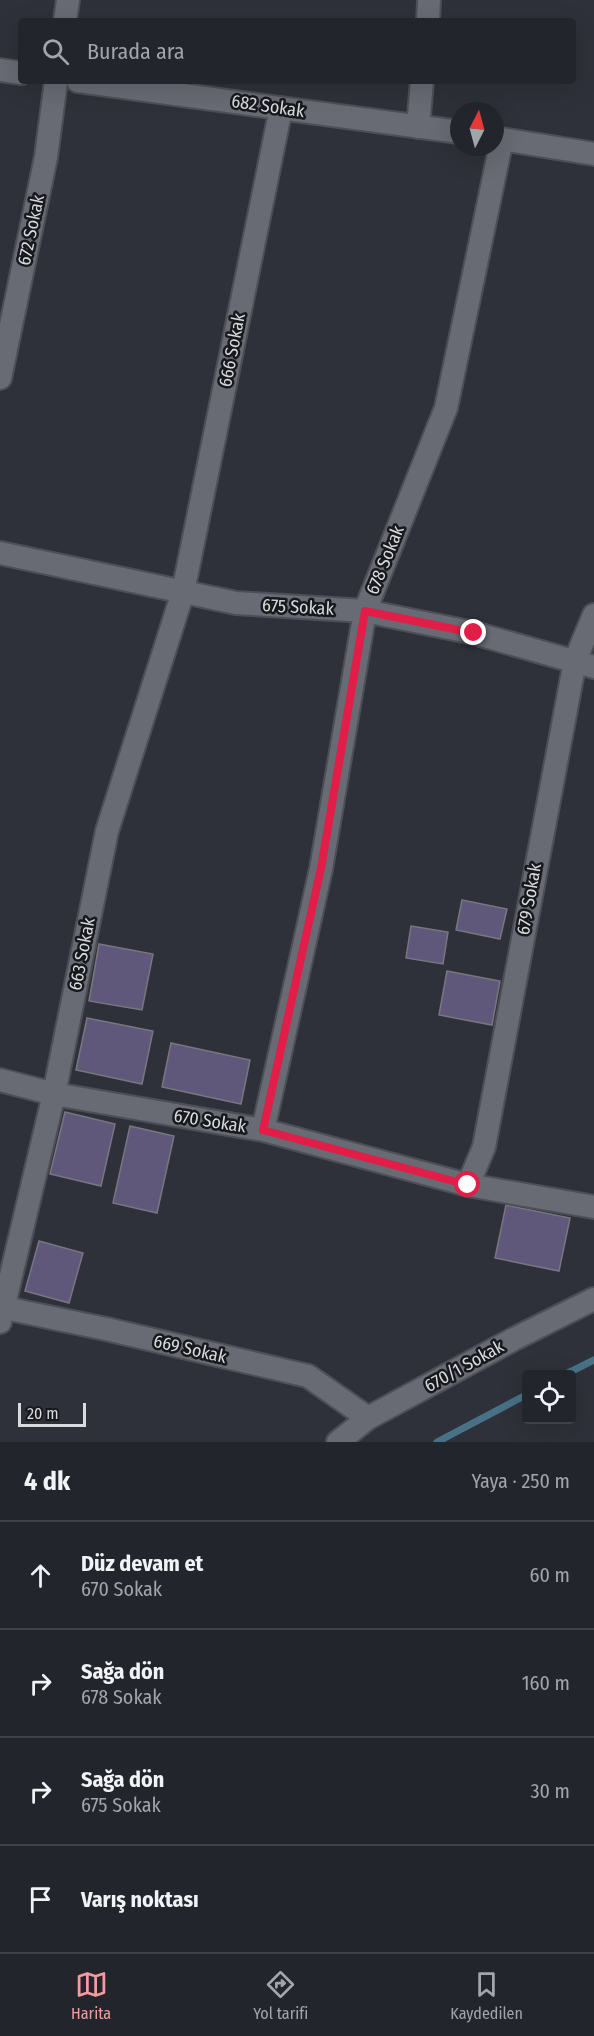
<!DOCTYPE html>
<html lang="tr">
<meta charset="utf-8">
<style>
body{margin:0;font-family:"Fira Sans Condensed",sans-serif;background:#2a2d33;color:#f1f3f6}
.controls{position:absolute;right:18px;bottom:18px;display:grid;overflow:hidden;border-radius:6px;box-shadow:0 6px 24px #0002}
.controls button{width:54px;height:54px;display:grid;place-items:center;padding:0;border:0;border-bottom:2px solid #3f4247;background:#22252b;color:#f1f3f6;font:30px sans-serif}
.compass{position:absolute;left:450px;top:102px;width:54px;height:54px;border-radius:50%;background:#22252b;box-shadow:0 6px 24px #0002;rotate:6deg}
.scale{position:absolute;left:18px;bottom:15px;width:68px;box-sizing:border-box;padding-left:6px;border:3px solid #d8dadf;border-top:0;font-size:16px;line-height:21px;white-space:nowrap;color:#d8dadf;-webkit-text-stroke:4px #18191d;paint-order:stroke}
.stop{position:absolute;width:18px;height:18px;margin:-14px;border:4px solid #e11d48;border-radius:50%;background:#fff}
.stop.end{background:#e11d48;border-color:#fff;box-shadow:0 2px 6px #0008}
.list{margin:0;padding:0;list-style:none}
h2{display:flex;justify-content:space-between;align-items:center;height:78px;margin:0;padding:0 24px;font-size:26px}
h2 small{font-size:20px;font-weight:400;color:#a2a5a9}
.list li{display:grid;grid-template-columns:39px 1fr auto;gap:18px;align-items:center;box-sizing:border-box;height:108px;padding:0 24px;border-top:2px solid #3f4247}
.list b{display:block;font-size:22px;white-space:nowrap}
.list p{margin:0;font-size:20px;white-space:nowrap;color:#a2a5a9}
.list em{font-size:20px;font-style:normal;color:#a2a5a9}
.icon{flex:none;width:33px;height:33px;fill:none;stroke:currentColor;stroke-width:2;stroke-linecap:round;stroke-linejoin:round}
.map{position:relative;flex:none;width:594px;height:1442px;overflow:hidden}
.search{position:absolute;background:#22252b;box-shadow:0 6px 24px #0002;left:18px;right:18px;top:18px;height:66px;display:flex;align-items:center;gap:15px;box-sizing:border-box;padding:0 21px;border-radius:6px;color:#a2a5a9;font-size:22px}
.sheet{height:510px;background:#22252b}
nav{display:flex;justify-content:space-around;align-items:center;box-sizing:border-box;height:84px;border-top:2px solid #3f4247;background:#22252b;font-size:16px;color:#a2a5a9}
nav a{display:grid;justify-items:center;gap:3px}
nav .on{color:#f59b9e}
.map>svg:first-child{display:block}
</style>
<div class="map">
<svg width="594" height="1442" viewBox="0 0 594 1442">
<rect width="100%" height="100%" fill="#2e3139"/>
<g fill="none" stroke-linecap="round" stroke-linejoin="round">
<path stroke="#487186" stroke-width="7" d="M566,1374l28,-14
M437,1442l89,-47"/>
</g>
<path fill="#60587b" stroke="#787680" stroke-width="1.5" d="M462,900l45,9 -7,30 -44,-9z
M411,926l37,6 -5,32 -37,-6z
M99,944l54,10 -11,56 -53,-9z
M447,971l53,10 -8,44 -53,-10z
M87,1018l66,13 -11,53 -66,-14z
M171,1043l79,17 -9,44 -79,-17z
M65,1112l50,12 -14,62 -51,-12z
M130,1126l44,10 -17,77 -44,-10z
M506,1205l64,13 -11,53 -64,-13z
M39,1241l44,12 -14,50 -44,-12z"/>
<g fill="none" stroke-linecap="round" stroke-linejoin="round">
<g stroke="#4c4f55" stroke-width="26">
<path id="minor" d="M65,21l3,-21
M428,21l1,-21
M0,70l21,3
M78,81l381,51
M418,127l4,-46
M495,138l99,16
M0,378l46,-221 10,-76
M0,553l236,50 129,8 109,22 120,34
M0,1080l54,14 209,36 205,55 126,22
M263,1130l58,-261 44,-258 81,-203 56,-269
M468,1185l16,-38 91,-486 19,-46
M0,1307l106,22 202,47 60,42
M0,1322l54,-228 53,-263 76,-239 98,-484
M338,1442l30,-24 146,-79 80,-40"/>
</g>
<use href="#minor" stroke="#686a74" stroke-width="22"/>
</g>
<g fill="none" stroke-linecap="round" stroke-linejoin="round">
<path stroke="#e11d48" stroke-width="8" d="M468,1185l-205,-55 58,-262 44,-257 109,22"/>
</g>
<g text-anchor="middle" stroke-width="5" stroke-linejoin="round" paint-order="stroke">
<g font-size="18" fill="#d8dadf" stroke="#18191d">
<text transform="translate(268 106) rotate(8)" y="6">682 Sokak</text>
<text transform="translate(31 230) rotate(-78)" y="6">672 Sokak</text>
<text transform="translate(232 350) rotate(-79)" y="6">666 Sokak</text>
<text transform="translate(385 560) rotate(-68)" y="6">678 Sokak</text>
<text transform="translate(298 607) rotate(3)" y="6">675 Sokak</text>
<text transform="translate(529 899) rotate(-80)" y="6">679 Sokak</text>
<text transform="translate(82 954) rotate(-79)" y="6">663 Sokak</text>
<text transform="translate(210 1121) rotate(9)" y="6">670 Sokak</text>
<text transform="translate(190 1349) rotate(13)" y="6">669 Sokak</text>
<text transform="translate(464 1366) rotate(-29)" y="6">670/1 Sokak</text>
</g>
</g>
</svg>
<div class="controls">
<button><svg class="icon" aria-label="locate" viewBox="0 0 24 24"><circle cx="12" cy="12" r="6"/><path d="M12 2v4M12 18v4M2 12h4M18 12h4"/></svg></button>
</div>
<svg class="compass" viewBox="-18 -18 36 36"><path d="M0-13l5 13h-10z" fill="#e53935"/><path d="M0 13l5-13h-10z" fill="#a2a5a9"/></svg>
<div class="scale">20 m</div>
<div class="stop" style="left:468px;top:1185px"></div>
<div class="stop end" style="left:474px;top:633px"></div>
<div class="search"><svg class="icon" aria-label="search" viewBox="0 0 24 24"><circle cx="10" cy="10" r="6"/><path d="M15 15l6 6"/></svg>Burada ara</div>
</div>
<section class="sheet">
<h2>4 dk<small>Yaya · 250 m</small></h2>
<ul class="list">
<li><svg class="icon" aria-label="ahead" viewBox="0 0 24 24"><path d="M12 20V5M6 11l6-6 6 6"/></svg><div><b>Düz devam et</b><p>670 Sokak</p></div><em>60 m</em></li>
<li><svg class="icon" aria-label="right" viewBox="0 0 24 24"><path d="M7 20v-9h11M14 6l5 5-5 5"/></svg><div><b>Sağa dön</b><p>678 Sokak</p></div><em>160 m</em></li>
<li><svg class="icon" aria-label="right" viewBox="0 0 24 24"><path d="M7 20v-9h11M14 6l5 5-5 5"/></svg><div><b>Sağa dön</b><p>675 Sokak</p></div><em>30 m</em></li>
<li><svg class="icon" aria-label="arrive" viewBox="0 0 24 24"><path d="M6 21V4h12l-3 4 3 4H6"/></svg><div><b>Varış noktası</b></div></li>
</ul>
</section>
<nav>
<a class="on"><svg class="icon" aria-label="map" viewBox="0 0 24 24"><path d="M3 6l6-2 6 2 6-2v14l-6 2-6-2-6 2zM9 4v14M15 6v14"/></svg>Harita</a>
<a><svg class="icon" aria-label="directions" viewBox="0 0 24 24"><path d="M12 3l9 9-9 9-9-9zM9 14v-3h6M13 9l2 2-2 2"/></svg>Yol tarifi</a>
<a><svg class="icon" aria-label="saved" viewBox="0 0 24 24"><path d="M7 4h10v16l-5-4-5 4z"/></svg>Kaydedilen</a>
</nav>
